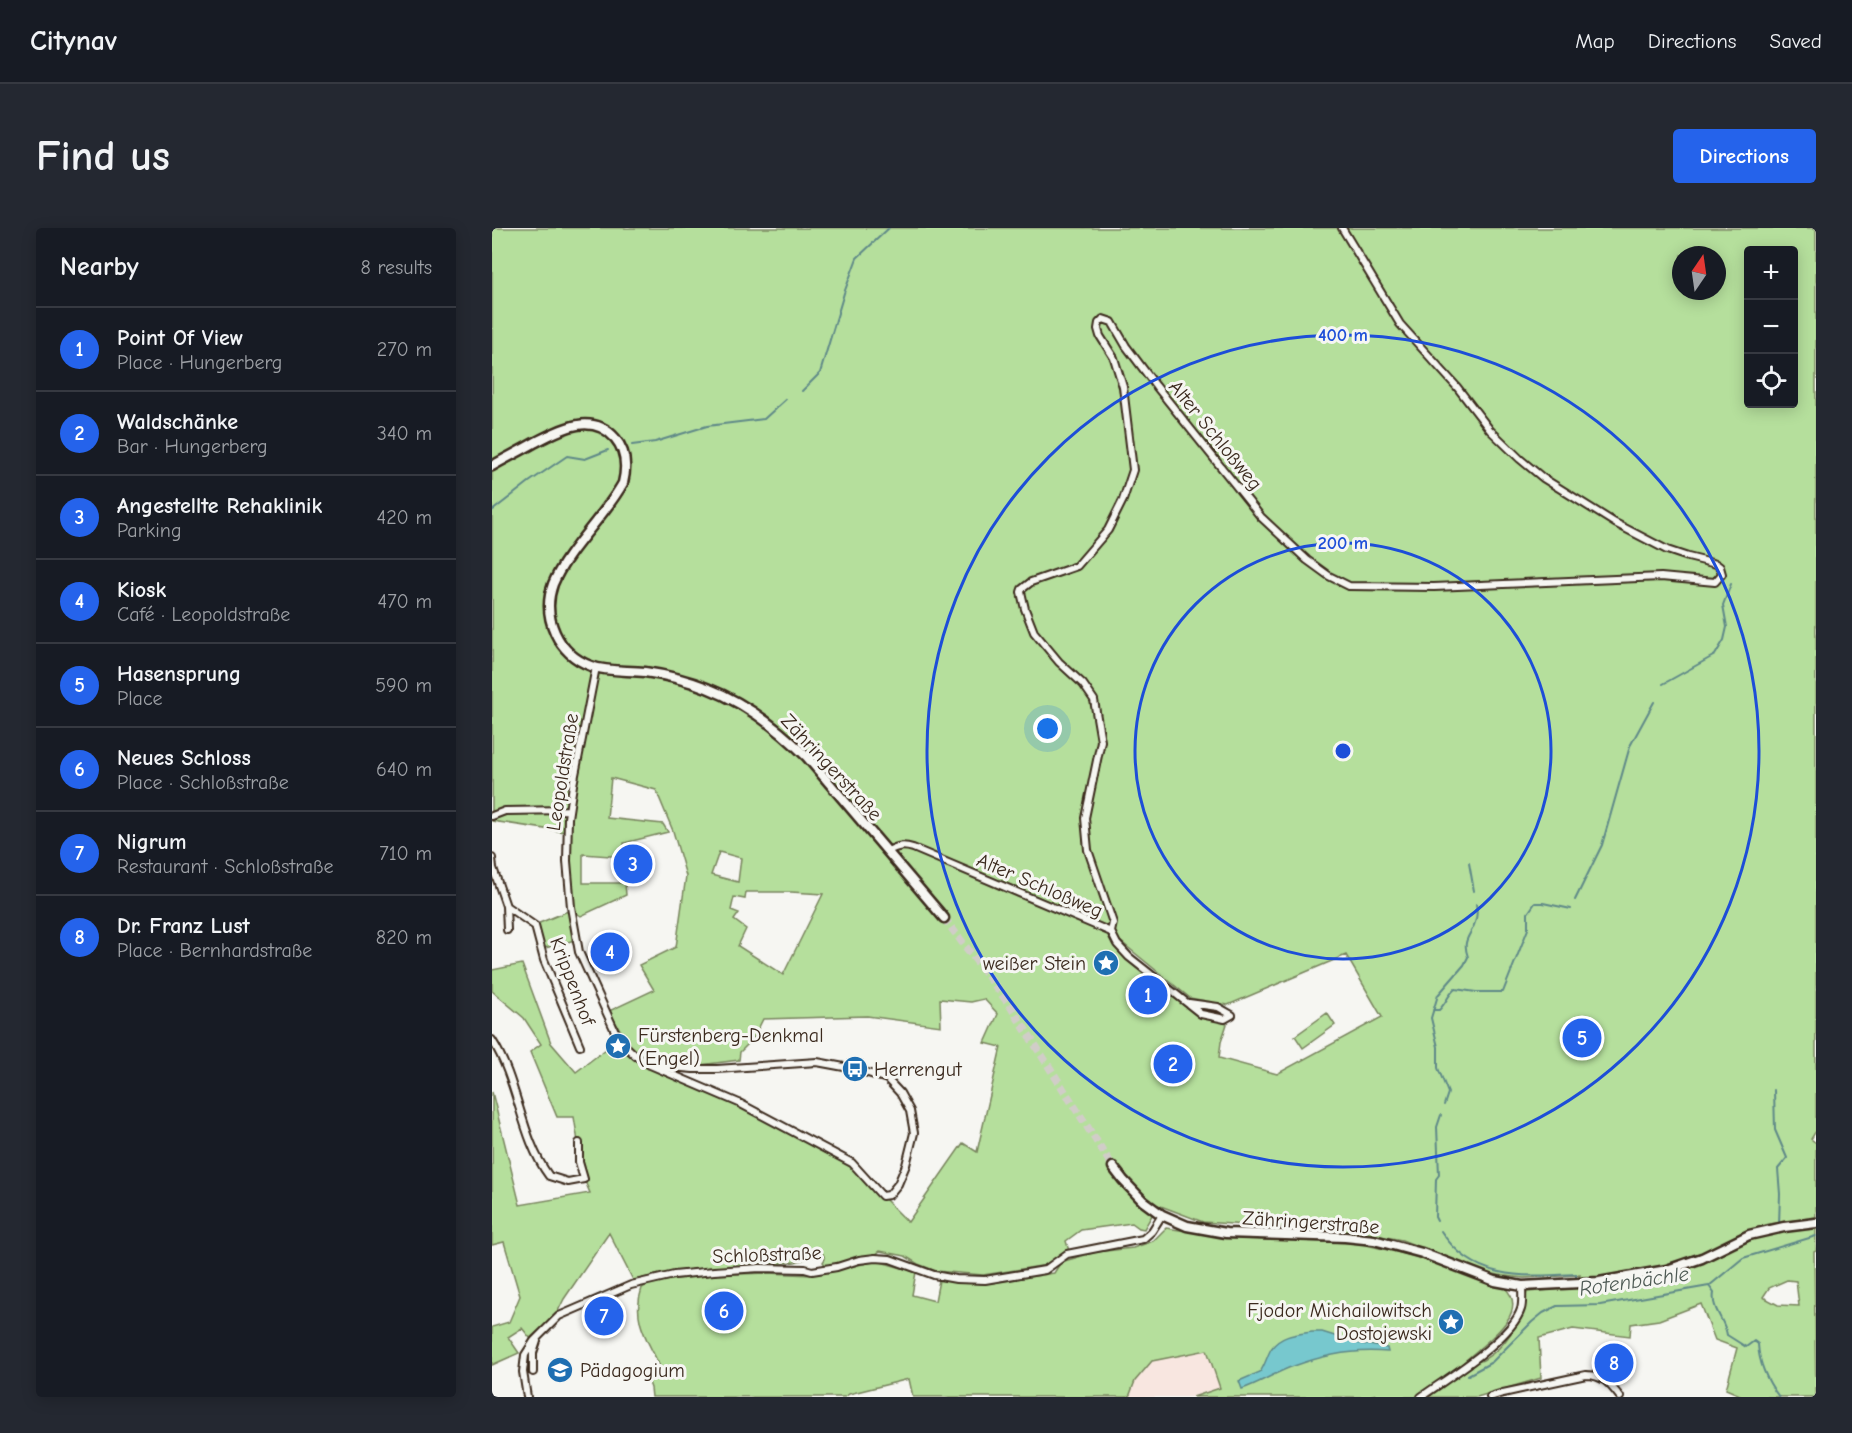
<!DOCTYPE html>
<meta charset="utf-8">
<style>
body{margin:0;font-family:"Comic Neue",sans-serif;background:#242831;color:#f1f3f6}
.controls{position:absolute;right:18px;top:18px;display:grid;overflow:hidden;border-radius:6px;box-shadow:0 3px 15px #0003}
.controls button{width:54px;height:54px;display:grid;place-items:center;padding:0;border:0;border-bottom:2px solid #363941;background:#171b24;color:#f1f3f6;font:30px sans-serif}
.compass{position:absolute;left:1180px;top:18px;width:54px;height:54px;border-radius:50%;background:#171b24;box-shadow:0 3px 15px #0003;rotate:13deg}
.you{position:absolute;left:556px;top:501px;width:21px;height:21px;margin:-15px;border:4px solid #fff;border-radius:50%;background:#1a73e8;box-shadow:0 0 0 9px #1a73e833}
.badge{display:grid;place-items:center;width:39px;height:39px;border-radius:50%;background:#2563eb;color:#fff;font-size:20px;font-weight:700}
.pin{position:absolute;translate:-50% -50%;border:3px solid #fff;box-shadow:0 2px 6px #0006}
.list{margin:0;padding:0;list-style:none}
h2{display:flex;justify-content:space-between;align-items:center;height:78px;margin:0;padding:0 24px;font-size:26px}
h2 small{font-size:20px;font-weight:400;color:#9ea1a6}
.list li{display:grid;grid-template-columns:39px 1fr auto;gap:18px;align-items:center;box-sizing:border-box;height:84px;padding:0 24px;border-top:2px solid #363941}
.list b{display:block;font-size:22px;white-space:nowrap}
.list p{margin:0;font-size:20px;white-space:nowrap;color:#9ea1a6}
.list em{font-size:20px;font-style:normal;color:#9ea1a6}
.icon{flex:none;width:33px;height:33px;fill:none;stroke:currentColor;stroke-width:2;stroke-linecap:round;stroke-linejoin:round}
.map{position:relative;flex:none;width:1324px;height:1169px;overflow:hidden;border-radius:6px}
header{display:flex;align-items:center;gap:36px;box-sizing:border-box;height:84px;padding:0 30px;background:#171b24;border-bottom:2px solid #363941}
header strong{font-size:28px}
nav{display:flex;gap:33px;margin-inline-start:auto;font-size:21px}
.intro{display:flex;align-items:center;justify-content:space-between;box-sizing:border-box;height:144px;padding:0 36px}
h1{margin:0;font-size:42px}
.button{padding:15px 27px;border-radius:6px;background:#2563eb;color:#fff;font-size:21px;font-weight:700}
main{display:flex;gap:36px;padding:0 36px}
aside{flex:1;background:#171b24;border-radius:6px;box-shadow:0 3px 15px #0003}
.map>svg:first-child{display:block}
</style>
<header>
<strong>Citynav</strong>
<nav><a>Map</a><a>Directions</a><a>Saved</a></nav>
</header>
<div class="intro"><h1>Find us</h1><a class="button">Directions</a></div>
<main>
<aside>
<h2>Nearby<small>8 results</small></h2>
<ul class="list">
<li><span class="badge">1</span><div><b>Point Of View</b><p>Place · Hungerberg</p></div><em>270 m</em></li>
<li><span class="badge">2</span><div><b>Waldschänke</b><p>Bar · Hungerberg</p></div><em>340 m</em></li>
<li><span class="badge">3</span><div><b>Angestellte Rehaklinik</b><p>Parking</p></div><em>420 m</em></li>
<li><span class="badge">4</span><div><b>Kiosk</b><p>Café · Leopoldstraße</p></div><em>470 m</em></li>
<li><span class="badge">5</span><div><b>Hasensprung</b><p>Place</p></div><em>590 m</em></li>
<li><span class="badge">6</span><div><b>Neues Schloss</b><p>Place · Schloßstraße</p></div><em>640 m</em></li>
<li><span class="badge">7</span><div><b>Nigrum</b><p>Restaurant · Schloßstraße</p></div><em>710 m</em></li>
<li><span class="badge">8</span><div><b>Dr. Franz Lust</b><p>Place · Bernhardstraße</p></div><em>820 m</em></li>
</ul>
</aside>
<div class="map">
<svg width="1324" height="1169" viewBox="0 0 1324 1169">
<rect width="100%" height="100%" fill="#f6f6f2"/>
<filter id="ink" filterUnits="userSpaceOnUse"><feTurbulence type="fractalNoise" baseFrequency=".0167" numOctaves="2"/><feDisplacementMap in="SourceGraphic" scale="12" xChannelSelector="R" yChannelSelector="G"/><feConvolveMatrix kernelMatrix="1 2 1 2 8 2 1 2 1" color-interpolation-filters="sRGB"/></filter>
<g filter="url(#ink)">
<path fill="#f8e6e0" d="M715,1122l13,38 -27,9h-64l6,-16 17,-20z"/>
<path fill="#b5df9c" stroke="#78845d" stroke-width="1.5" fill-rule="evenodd" d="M0,0h1324v903l-5,8 5,4v74l-47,7 -26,8 -37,19 -1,9 61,-26 50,-9v26l-2,1 2,145h-76v-2l-14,-6 11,-41 -22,-8 -14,-36 -42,16 -28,4 -1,12 -57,-7 -34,9 2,40 -64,19h-101v-3l-10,3h-173l27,-9 -13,-38 -55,11 -17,20 -6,16h-216l-4,-18 -60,15 -4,3h-193l-1,-9 -5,-13 15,-6c-13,-29 -30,-49 -19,-81l8,-5 56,-8 62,-2 43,2 66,-14 39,11 -4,23 23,6 4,-21 45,4 70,-11 7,-11 35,-10 37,-4 20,-7 13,-13 75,11 117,4 55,13 92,32c29,28 -31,61 -45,78 7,-2 16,-3 23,-6 26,-15 38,-40 44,-68l46,-4 7,-13 -56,3 -21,-2 -23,-5 -78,-31 -38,-7 -161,-11 -45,-17 -14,24 -5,-1 -7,-5 -51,7 -15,11 3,10 -22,14 -64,10 -47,-4 -18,-7 -13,-8 -25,-5 -4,3 -50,12 -3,-4 2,-3 -2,-5 -28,8 -129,11 -33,7 -24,-47 -45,66 -8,16 -26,23 -8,-10 -14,9 11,16 -27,12v-38l17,-5 11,-26 -16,-54 -12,3v-153l28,113 70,-12 -6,-14 -10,-62h-17l-27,-65 11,-8 -17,-26 -32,-27v-21l30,-6 29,79 25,29 34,-26 9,-6 14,12 -24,-41 45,-21 -15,-25 37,-18 10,-71 -13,-45 -17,-41 -45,-12 -4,40 56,6 5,8 -44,11v14l-41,-3v29h42l1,12 -45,21 -7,-5 -3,-28v-50l-79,-12zM1256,22h46v154h-46zM1189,27h36v36h-36zM227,624l22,6 -3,24 -27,-7zM254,664h45l32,2 -40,81 -45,-29 8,-17 -12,-9 5,-7 -8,-3 3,-13 11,2zM622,708l76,62 38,7 118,-50 36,62 -105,57 -58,-16 2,-16 6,-18 -4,-1 2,-4 -24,-5 -84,-70zM448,771l31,3 13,-3 14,15 -13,29 16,4 -24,105 -14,-9 -55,79 -26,-26 -30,-33 -113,-60 -101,-47 28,6 34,3 39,-5 1,-8 13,-13 10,-20 104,-3 74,10zM1295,1052l9,1 3,25 -21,-1 -15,-8 6,-9z
M76,683l7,29 -30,8 -8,-24z
M835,785l8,12 -32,23 -8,-12z"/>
<path fill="#77c8ce" stroke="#5f8988" stroke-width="1.5" d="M820,1104h10l35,11 30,5 1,4c-31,-3 -65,3 -94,14 -18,6 -34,17 -52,23l-3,-8 21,-9c5,-7 7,-16 11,-23 9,-14 26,-15 41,-17z"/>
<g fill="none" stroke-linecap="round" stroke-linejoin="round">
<path stroke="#5f8988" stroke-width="2" d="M310,163l18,-18 24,-80 13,-35 32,-30
M140,217l23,-3 52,-16 57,-7 22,-20
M0,283l37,-29 38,-26 18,3 23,-9
M1171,456l52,-29 9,-15 3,-13 -4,-22 8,-21
M977,635l5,28
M1083,672l27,-55 28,-99 24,-44
M941,782h6c7,-7 9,-15 16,-21l21,3h27l25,-63v-16l7,-10h8l28,6
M1282,862l1,40 12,28 -9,11 2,25 -1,31
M952,877l4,-12 -10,-25v-21l-7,-29 7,-23 26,-30 4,-8c-7,-19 4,-21 8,-38 1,-5 1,-10 0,-15
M945,993l-2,-4 1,-38 3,-4 -2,-48 4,-12
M949,1003c32,50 82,46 135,43v5
M1217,1058l5,7c-3,16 11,27 13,42l19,12 8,-6 4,3c1,21 9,37 21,53
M976,1147l24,-13 40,-40 11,-9 14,-7 43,-1 109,-19 34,-28 73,-22"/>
<path stroke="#d1cdc8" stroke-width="8" stroke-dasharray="8 4" stroke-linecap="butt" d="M452,690l65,86 104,163"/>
<g stroke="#3b2a1e" stroke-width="10">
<path id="street" d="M104,439l-23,118 -5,33 -1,43 4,46 8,45 40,88 17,16 14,9 89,38 113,60 30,33 7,-1 9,-11 8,-19 8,-32 -4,-22 -10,-18 -13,-14 -32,-10 -38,-7 -100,7h-24l-43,-4
M0,588l13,-5 64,-1
M396,623c10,-5 15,-6 25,-3l198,84
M0,630l1,10 13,38 1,24
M14,678l29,20 9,34 36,86
M619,704l2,-9 -25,-73 -3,-32 16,-77 -7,-41 -11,-16 -24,-22 -25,-30 -9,-23 -4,-17 1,-3 9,-7 46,-16 31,-36 15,-30 10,-30 -10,-83 -9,-29 -14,-22 -2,-7 1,-6 4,-4 9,3 14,24 30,40 105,131 46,43 22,16 20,10 85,1 227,-10 54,5 7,-8 -2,-7 -4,-3 -28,-7 -21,-7 -52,-27 -72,-45 -23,-19 -30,-29 -33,-43 -57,-63 -58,-96
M619,704l6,12 12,13 72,57 24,5 7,-4 -14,-8 -29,-4
M0,812c27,42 28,97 57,136l19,6 16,-3 -5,-17v-19
M41,1144v-19l4,-12
M35,1169l-4,-25 2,-17 9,-14 25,-25 72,-31 43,-10 40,-4 46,-3 45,1 7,2 25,-4 22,-7 16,-2 15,1 44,16 22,4 29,1 60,-10 22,-16 76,-15 9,-8 10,-16
M929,1169c25,-18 91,-58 100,-88 2,-6 1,-16 1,-23
M998,1169l13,-4 83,-18c17,0 24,9 34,22"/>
</g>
<g stroke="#3b2a1e" stroke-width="13">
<path id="secondary" d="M0,238c14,-8 28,-15 42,-23 25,-13 57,-32 81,-5 11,13 12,29 8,45 -18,33 -56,67 -70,101 -12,33 5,70 38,82 17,6 36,4 54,6 21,3 42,8 62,16 39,15 71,40 100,69l137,161
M621,939l10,13 20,21 19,14 25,11 39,7 119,4 29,3 48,13 73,28 27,5 77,-4 68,-12 35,-12 47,-23 35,-8 32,-4"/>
</g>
<use href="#street" stroke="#f6f6f2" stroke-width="6"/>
<use href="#secondary" stroke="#f6f6f2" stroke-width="8"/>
</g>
</g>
<g fill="none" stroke="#1d4ed8" stroke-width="3">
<circle cx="851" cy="523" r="208"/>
<circle cx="851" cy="523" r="416"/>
</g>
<defs>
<g id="sight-disc" transform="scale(1.35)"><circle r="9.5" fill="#1f6fb2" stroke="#f6f6f2"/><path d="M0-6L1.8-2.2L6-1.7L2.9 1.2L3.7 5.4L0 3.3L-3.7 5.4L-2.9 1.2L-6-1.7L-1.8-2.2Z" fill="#fff"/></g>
<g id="bus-disc" transform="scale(1.35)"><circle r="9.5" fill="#1f6fb2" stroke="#f6f6f2"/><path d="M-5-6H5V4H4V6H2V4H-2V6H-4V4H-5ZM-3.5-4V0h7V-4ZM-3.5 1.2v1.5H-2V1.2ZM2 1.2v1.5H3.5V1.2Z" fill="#fff"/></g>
<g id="school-disc" transform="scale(1.35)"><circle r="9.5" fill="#1f6fb2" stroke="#f6f6f2"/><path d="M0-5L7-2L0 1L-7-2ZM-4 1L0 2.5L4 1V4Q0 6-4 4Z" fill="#fff"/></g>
</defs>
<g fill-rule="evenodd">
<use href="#sight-disc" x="614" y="735"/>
<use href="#sight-disc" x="126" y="818"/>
<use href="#bus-disc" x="363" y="841"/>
<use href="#sight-disc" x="959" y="1094"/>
<use href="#school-disc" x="68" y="1142"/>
</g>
<g text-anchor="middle" stroke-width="6" stroke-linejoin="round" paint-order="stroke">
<g font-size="20" fill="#3b2a1e" stroke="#f6f6f2">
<text transform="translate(724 207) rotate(51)" y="7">Alter Schloßweg</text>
<text transform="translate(340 539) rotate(47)" y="7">Zähringerstraße</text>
<text transform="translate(70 544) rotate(-81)" y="7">Leopoldstraße</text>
<text transform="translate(548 657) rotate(23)" y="7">Alter Schloßweg</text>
<text transform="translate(81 753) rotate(69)" y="7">Krippenhof</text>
<text transform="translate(819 994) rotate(4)" y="7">Zähringerstraße</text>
<text transform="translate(275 1026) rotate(-2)" y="7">Schloßstraße</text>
</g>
<g font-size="20" fill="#3b2a1e" stroke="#f6f6f2" text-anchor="start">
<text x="594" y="742" text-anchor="end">weißer Stein</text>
<text x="146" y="814">Fürstenberg-Denkmal<tspan x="146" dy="23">(Engel)</tspan></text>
<text x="382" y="848">Herrengut</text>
<text x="940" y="1089" text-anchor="end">Fjodor Michailowitsch<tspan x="940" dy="23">Dostojewski</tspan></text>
<text x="88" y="1149">Pädagogium</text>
</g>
<g font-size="21" font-style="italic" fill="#4d5953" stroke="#f6f6f2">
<text transform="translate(1142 1053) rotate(-8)" y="7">Rotenbächle</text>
</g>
</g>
<circle cx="851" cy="523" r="9" fill="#1d4ed8" stroke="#f6f6f2" stroke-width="3"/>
<g font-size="18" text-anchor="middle" font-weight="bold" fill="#1d4ed8" stroke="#f6f6f2" stroke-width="6" stroke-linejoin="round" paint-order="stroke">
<text x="851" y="113">400 m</text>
<text x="851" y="321">200 m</text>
</g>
</svg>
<div class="controls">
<button>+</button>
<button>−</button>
<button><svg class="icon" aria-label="locate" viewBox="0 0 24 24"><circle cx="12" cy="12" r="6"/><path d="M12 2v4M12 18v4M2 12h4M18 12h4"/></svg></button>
</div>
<svg class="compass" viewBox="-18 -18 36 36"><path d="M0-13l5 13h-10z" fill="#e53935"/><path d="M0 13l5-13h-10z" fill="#9ea1a6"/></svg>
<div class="you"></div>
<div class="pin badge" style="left:656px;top:767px">1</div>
<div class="pin badge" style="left:681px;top:836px">2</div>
<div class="pin badge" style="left:141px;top:636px">3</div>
<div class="pin badge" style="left:118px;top:724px">4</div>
<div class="pin badge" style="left:1090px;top:810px">5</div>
<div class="pin badge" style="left:232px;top:1083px">6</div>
<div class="pin badge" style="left:112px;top:1088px">7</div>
<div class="pin badge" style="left:1122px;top:1135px">8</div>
</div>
</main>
